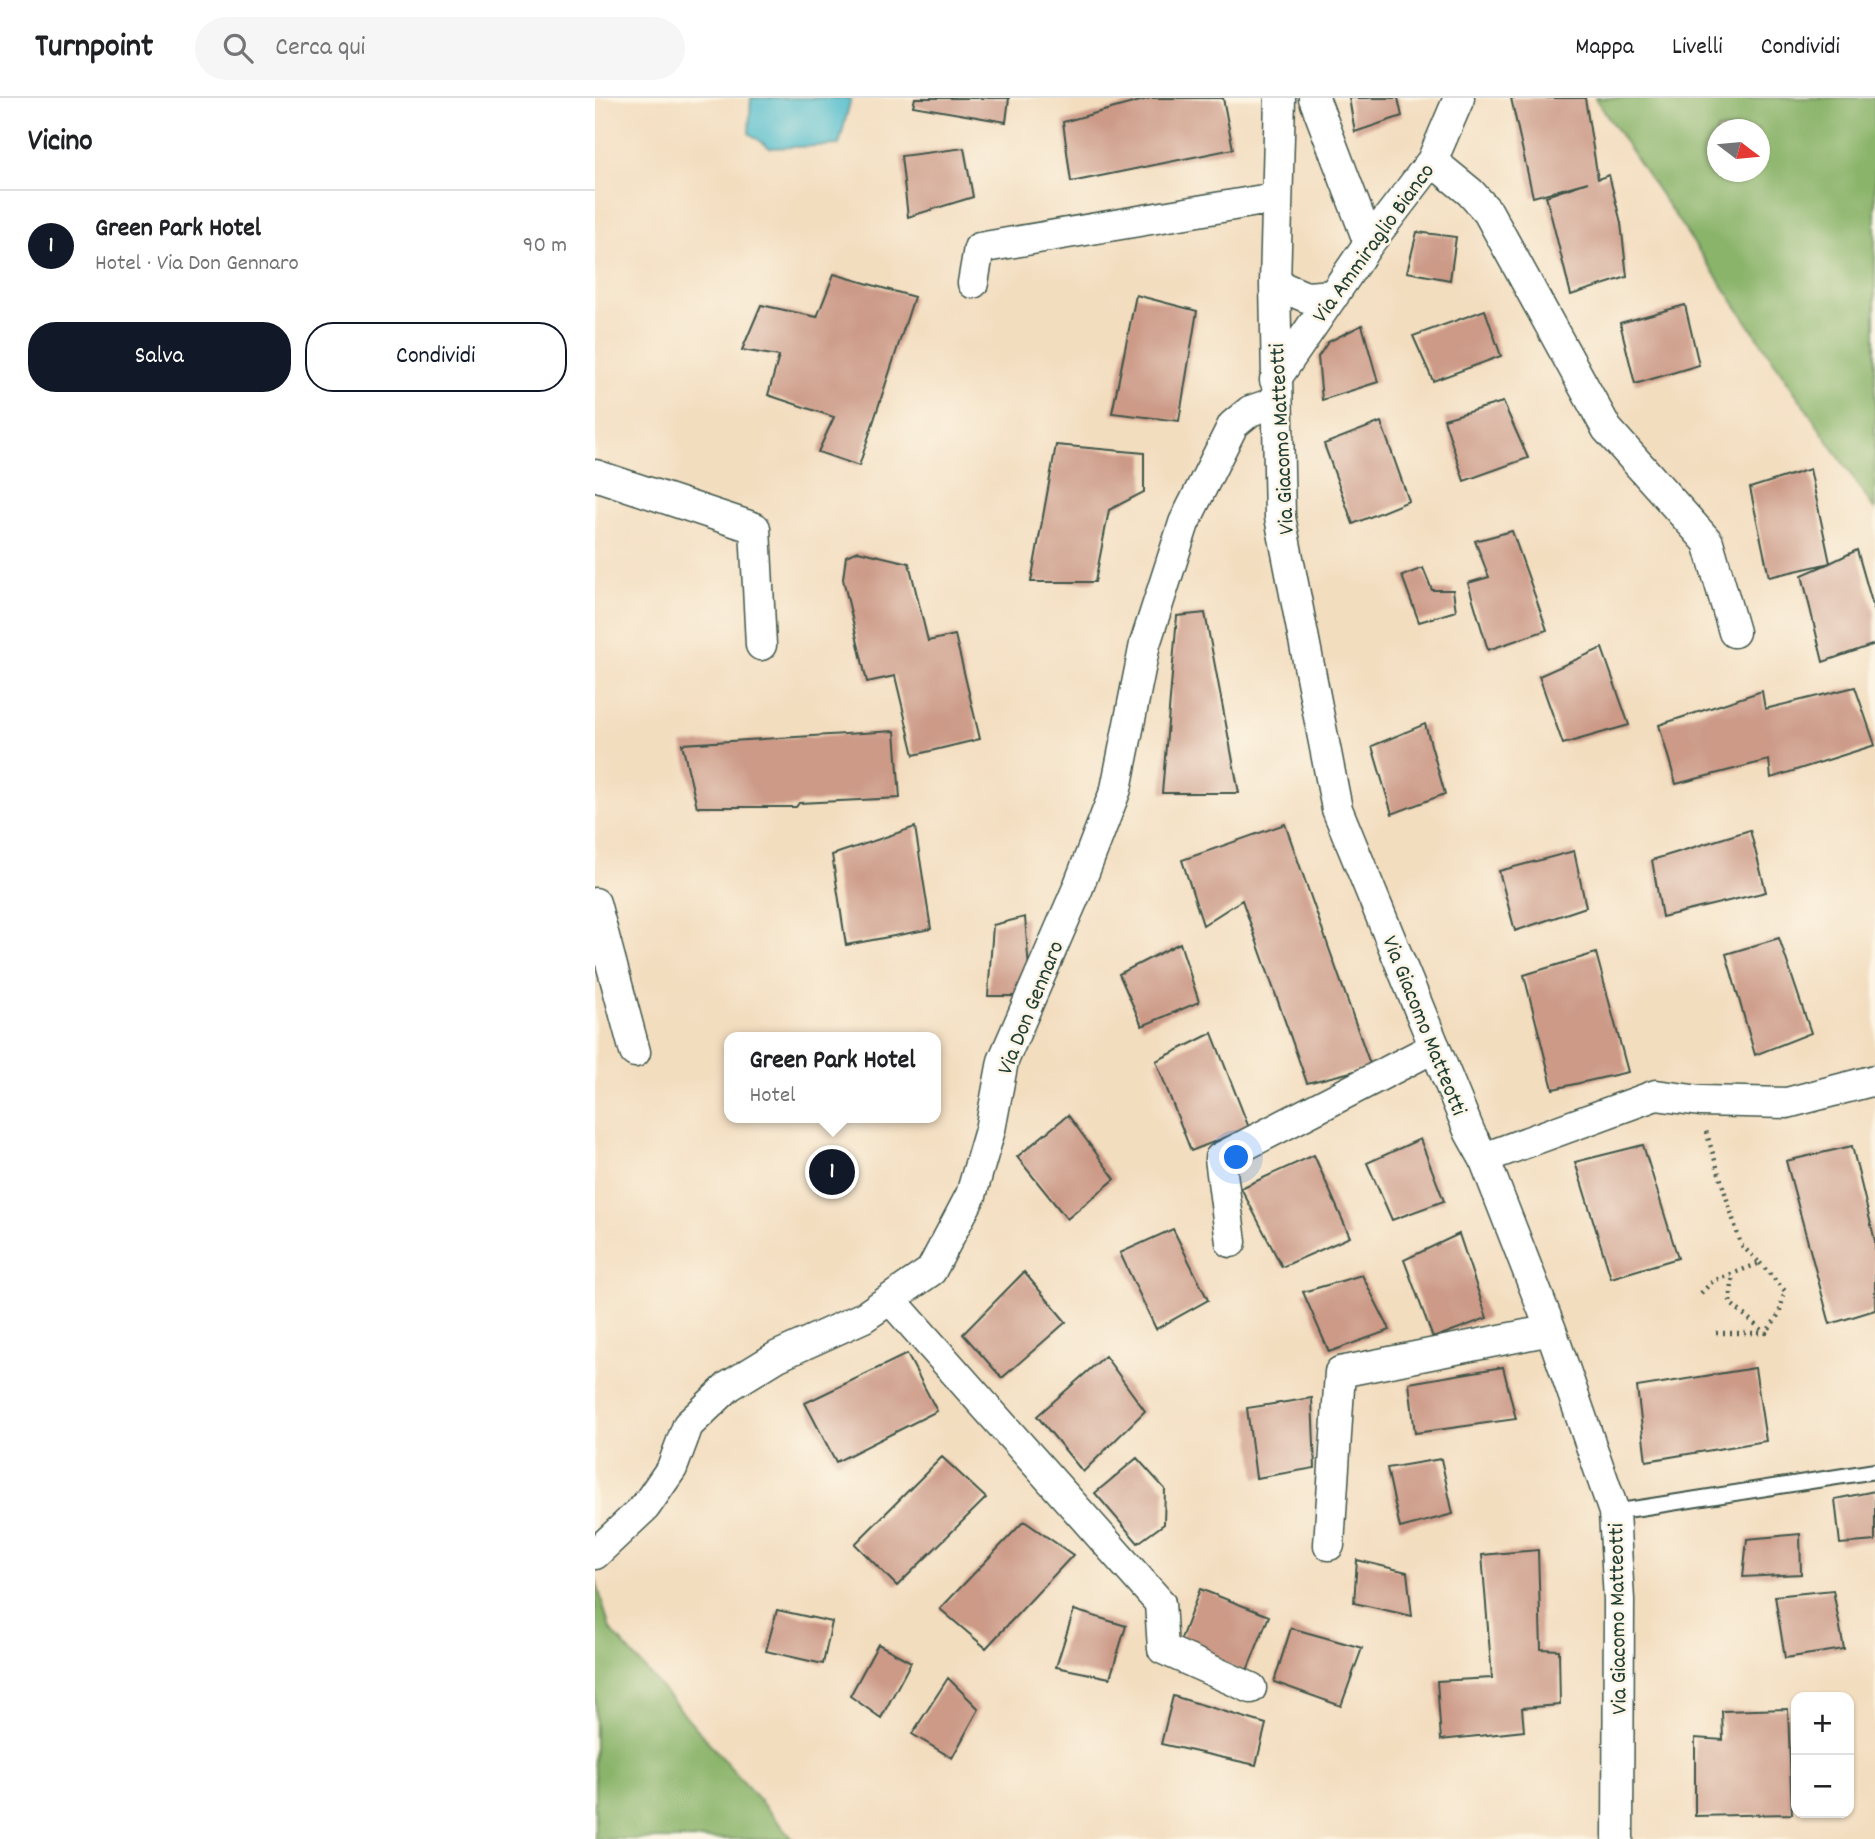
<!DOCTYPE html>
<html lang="it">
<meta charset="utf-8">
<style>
body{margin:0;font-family:Dekko,sans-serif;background:#f6f6f6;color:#202124}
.controls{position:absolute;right:21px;bottom:21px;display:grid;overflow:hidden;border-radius:14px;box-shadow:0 2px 5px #0004}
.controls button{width:63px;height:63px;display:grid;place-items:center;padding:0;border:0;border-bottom:2px solid #e0e0e0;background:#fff;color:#202124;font:35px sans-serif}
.compass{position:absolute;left:1112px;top:21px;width:63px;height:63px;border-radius:50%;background:#fff;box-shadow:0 2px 5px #0004;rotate:106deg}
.you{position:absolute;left:642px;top:1060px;width:24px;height:24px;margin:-18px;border:5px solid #fff;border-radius:50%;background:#1a73e8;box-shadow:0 0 0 10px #1a73e833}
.badge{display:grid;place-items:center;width:46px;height:46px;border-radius:50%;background:#111827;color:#fff;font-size:23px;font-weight:700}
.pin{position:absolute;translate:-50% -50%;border:4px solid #fff;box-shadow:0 2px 7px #0006}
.popup{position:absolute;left:129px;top:934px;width:217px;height:91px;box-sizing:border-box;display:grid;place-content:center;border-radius:14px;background:#fff;filter:drop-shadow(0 2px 5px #0005);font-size:23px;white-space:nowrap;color:#757577}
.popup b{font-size:26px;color:#202124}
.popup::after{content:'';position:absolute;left:50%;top:100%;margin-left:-14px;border:14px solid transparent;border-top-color:#fff}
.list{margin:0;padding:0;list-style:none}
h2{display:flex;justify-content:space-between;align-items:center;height:91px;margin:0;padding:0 28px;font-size:30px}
h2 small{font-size:23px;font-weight:400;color:#757577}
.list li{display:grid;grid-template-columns:46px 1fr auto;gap:21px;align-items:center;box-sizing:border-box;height:112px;padding:0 28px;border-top:2px solid #e0e0e0}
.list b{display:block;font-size:26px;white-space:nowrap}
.list p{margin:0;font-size:23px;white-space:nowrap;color:#757577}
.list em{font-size:23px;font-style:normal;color:#757577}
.actions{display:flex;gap:14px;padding:21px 28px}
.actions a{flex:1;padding:16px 0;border:2px solid #111827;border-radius:28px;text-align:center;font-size:24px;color:#111827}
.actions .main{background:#111827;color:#fff}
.icon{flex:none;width:38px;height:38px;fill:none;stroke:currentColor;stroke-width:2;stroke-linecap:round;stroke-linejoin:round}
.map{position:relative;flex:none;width:1280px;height:1741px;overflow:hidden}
header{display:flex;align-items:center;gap:42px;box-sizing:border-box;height:98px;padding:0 35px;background:#fff;border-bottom:2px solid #e0e0e0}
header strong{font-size:33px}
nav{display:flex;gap:38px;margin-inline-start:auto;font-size:24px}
.search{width:490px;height:63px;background:#f6f6f6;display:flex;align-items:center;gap:18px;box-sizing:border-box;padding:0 24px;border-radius:38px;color:#757577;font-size:26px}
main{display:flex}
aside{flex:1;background:#fff}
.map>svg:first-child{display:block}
</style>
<header>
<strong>Turnpoint</strong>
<div class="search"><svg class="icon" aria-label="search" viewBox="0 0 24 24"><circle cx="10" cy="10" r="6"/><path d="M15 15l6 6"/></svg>Cerca qui</div>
<nav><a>Mappa</a><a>Livelli</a><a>Condividi</a></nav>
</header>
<main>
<aside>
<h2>Vicino<small></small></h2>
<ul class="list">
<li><span class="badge">1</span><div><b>Green Park Hotel</b><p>Hotel · Via Don Gennaro</p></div><em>90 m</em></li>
</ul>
<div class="actions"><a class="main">Salva</a><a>Condividi</a></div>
</aside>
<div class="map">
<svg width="1280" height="1741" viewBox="0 0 1280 1741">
<rect width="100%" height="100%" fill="#fcf5e5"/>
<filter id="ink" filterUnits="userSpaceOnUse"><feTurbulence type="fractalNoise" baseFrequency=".0143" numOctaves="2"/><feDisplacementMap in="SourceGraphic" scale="14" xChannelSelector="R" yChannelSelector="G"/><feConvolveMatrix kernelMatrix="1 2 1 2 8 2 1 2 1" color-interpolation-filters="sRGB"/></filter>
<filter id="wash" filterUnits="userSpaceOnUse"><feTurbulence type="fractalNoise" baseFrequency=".00686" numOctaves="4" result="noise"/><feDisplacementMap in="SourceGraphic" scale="28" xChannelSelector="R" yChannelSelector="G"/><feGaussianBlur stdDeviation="1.57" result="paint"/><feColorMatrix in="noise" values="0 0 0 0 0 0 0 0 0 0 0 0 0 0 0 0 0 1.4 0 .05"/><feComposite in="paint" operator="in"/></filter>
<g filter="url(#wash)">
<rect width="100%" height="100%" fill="#f3ddbf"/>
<path fill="#8ab46b" stroke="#547850" stroke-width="2" fill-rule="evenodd" d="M1000,0h280v412zM1122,32h42v42h-42z
M0,1479l15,52 183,210h-198z"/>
<path fill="#52bdcd" stroke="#387d80" stroke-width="2" d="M156,0h100l-12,47 -69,3 -21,-15z"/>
<g id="blocks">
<path fill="#cc9a87" d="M320,0h94l-3,24 -93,-16z
M556,0h72l10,51 -162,33 -8,-60z
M754,0h49l4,18 -47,16z
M916,0h74l13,81 11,-4 12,48 6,54 -56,18 -25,-99 42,-14 -55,15z
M369,50l9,49 -65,20 -7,-61z
M822,134l39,5 -6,43 -43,-8z
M239,176l80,23 -55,169 -41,-14 16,-35 -66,-22 11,-39 -37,-6 19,-45 56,12z
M541,197l61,16 -18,110 -67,-8z
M1090,207l14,60 -64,19 -15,-61z
M890,212l16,46 -68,25 -20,-45z
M767,227l16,57 -56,18 -4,-43 10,-15z
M908,304l25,56 -64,23 -20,-62z
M786,324l28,79 -56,23 -29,-80z
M461,347l88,8v39l-35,18 -14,72h-64z
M1215,371l20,94 27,-13 18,63v31l-52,18 -21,-87 28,-12 -61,14 -19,-89z
M917,433l35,99 -59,20 -20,-67 21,-6 -14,-36z
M263,453l51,12 19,78 27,-6 25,104 -66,16 -19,-79 -28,6 -24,-103 3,-23z
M828,470l9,22h21l3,21 -37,11 -17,-46z
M610,515l34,180h-77l15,-177z
M1007,550l27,77 -66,19 -24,-68z
M1260,589l20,58 -104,33 -2,-18 -93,24 -17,-59 103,-34 3,18z
M830,626l20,70 -53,20 -20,-68z
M300,633l5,67 -101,5 -3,4h-99l-15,-63z
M690,726l86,243 -64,16 -65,-183 -39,25 -21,-65z
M320,729l16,102 -85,16 -14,-90z
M1155,732l16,62 -104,25 -10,-57z
M979,753l12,56 -71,24 -16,-60z
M430,819l6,79h-43l5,-71z
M1184,840l32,95 -56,22 -29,-101z
M585,845l19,59 -57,24 -23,-52z
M1001,855l32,119 -75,17 -29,-114z
M617,935l37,95 -58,23 -35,-90z
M473,1017l47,64 -48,40 -50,-62z
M825,1041l24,62 -52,19 -25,-57z
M1048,1047l35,113 -67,20 -36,-116z
M1257,1048l23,95v69l-45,14 -44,-163z
M719,1057l36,82 -68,30 -41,-79z
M578,1131l35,71 -52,29 -36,-76z
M864,1136l28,84 -54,20 -29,-78z
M429,1174l42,50 -64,56 -39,-44z
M767,1177l28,55 -61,22 -26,-60z
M312,1256l30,57 -101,51 -31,-59z
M510,1258l40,55 -62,61 -46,-56z
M908,1269l13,52 -101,14 -6,-50z
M1160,1270l11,73 -120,20 -9,-74z
M717,1300l3,70 -59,10 -9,-70z
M347,1359l44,41 -89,88 -42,-42z
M542,1360l28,31 -1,35 -26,19 -43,-50z
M846,1361l12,55 -53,14 -13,-60z
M1280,1393v50l-35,3 -5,-45z
M429,1423l49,34 -87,93 -46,-39z
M1205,1436l1,40 -58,3 4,-38z
M943,1452l3,99 18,1 1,55 -38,3 2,23 -83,9 -4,-59 55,-3 -10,-123z
M762,1462l50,12 5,44 -58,-13z
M605,1491l69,27 -23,57 -67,-29z
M1238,1492l11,59 -59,9 -10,-62z
M182,1512l55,12 -9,42 -57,-13z
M479,1512l52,16 -16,52 -54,-11z
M696,1530l71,20 -21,58 -67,-24z
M283,1546l33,18 -30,56 -31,-22z
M353,1580l31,31 -27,49 -40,-24z
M578,1598l93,28 -10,41 -95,-21z
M1193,1611l4,105 -97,2v-78l28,2 -1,-29z"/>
</g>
</g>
<g filter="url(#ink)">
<use href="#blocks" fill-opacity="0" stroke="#3f5549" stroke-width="2"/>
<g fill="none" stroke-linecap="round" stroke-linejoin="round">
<g stroke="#3f5549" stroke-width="18">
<path id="service" d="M1019,1414l261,-41"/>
</g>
<g stroke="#3f5549" stroke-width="33">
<path id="minor" d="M685,0l-5,186 5,233 57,292 133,324 14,25 67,172 63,182 5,88 -1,239
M719,0l55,145
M837,63l38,31 18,20 119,217 101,113 26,90
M378,185l6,-35 296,-50
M680,186l31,13 28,-2
M680,282l94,-137 63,-82 27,-63
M0,377l160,53 6,117
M0,805l40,149
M889,1060l172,-63 44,6 87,2 88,-23
M636,1144l-11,-84 215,-111
M296,1202l269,303 3,46 88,39
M734,1447l11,-173 211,-42
M0,1456l50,-47 27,-39 16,-43 41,-39 49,-30 86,-39 67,-46 40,-76 19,-65 13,-69 74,-171 39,-101 29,-145 39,-121 49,-98 17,-14 26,-9"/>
</g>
<path stroke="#3f5549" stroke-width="4.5" stroke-dasharray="2 5" stroke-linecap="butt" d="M1165,1165l25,28 -6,23 -13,19
M1106,1195l12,-12 47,-18 -19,-18 -35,-114
M1121,1235h50l-36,-30 3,-29"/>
<use href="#service" stroke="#fff" stroke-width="14"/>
<use href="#minor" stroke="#fff" stroke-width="30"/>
</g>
</g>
<g text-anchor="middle" stroke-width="5" stroke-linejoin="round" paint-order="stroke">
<g font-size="23" fill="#1f3d34" stroke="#fcf5e5">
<text transform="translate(777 144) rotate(-54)" y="8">Via Ammiraglio Bianco</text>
<text transform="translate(685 341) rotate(-93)" y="8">Via Giacomo Matteotti</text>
<text transform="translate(434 909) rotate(-68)" y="8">Via Don Gennaro</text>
<text transform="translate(831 927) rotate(68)" y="8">Via Giacomo Matteotti</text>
<text transform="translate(1021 1521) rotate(-91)" y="8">Via Giacomo Matteotti</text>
</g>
</g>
</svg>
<div class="controls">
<button>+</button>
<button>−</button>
</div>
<svg class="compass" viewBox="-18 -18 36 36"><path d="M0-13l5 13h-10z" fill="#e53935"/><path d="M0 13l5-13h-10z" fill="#757577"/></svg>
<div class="you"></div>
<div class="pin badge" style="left:237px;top:1074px">1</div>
<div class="popup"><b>Green Park Hotel</b>Hotel</div>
</div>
</main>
